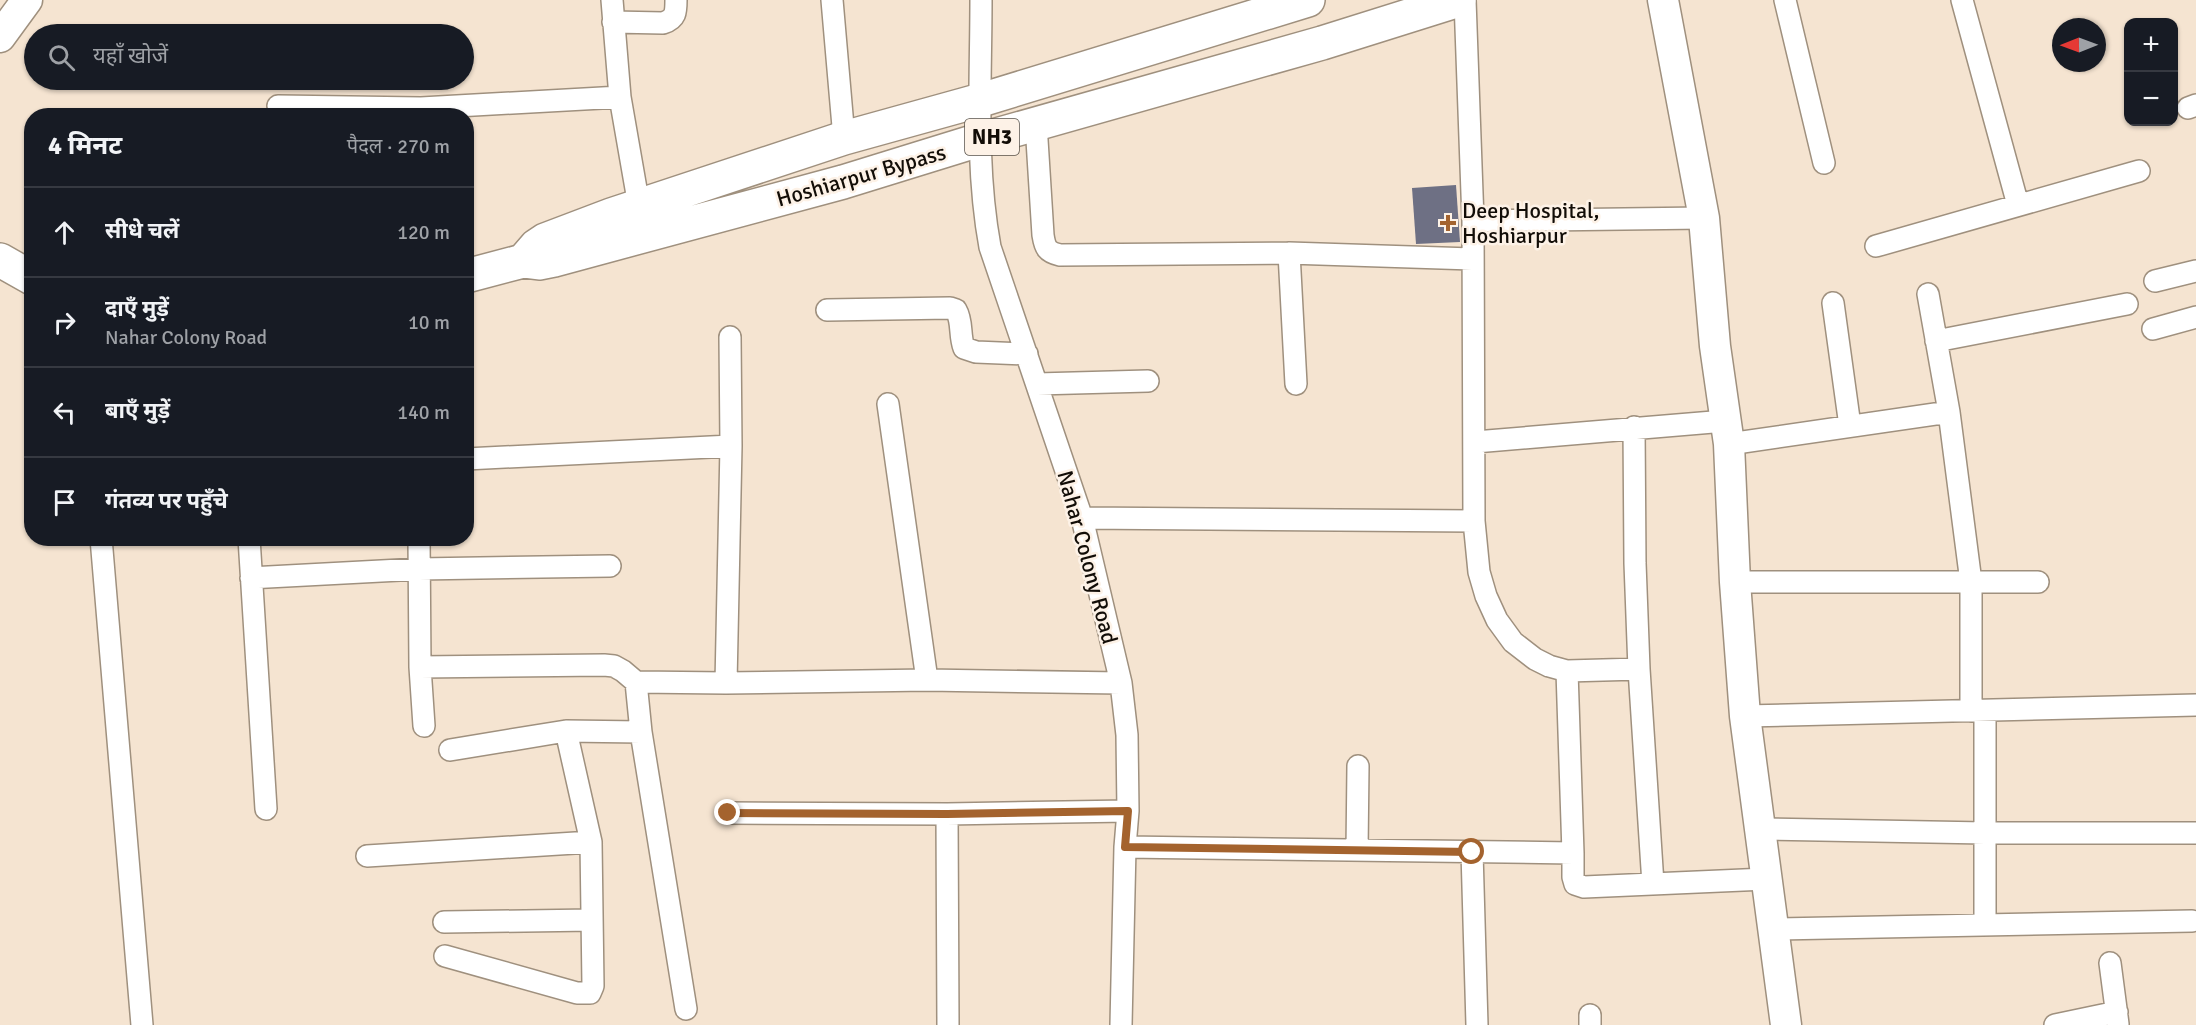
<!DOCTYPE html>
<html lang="hi">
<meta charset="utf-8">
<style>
body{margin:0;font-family:Signika,"Noto Sans Devanagari",sans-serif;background:#242831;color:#f1f3f6}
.controls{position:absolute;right:18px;top:18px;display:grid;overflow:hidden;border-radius:12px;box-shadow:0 2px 4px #0004}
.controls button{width:54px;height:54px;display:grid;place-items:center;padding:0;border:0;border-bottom:2px solid #363941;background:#171b24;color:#f1f3f6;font:30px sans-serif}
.compass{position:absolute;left:2052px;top:18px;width:54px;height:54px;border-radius:50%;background:#171b24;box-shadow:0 2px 4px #0004;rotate:269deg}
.stop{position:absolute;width:18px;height:18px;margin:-14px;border:4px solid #a4632e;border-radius:50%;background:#fff}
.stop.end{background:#a4632e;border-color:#fff;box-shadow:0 2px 6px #0008}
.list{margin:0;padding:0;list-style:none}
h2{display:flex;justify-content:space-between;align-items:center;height:78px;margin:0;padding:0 24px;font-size:26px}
h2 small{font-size:20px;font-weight:400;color:#9ea1a6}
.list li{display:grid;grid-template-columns:39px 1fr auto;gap:18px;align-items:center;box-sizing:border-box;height:90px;padding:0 24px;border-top:2px solid #363941}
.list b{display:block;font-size:22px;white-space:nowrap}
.list p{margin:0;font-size:20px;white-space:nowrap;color:#9ea1a6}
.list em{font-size:20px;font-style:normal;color:#9ea1a6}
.icon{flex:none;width:33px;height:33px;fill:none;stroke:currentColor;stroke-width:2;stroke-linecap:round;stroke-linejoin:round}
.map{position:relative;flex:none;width:2196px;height:1025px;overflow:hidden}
.search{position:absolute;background:#171b24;box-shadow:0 2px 4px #0004;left:24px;top:24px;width:450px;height:66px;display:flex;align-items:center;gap:15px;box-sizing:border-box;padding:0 21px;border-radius:33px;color:#9ea1a6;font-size:22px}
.panel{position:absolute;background:#171b24;box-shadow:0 2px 4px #0004;left:24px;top:108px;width:450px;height:438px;border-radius:24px}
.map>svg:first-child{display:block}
</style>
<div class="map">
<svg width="2196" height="1025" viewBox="0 0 2196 1025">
<rect width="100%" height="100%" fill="#f5e4d1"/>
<path fill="#6e7084" d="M1456,185l4,57 -44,2 -4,-56z"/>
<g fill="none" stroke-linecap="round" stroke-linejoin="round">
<g stroke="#9f907e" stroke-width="24">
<path id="street" d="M612,0l8,97 19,109
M832,0l12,138
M981,0c0,82 -6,166 9,247l92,271 39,165 6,52 1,76 -3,36 -4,178
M1465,0l8,221 1,300 5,51 7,24 11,24 16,22 22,17 14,7 18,5 72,-2
M1785,0l39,163
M1962,0l56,205
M613,22l50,1c13,-4 13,-11 13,-23
M278,106l143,2 199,-11
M2188,108l8,-3
M1036,124l7,111c2,13 4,17 17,20l229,-2 183,6
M1473,221l231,-3
M1876,246l263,-75
M1289,253l7,131
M2155,281l41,-10
M1928,294l21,118 22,170v129
M1833,303l17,123
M827,310l123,-2 6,2c7,12 3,25 8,38l12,4 51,2
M2153,329l43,-12
M730,337l1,109
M1936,341l191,-37
M1037,384l111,-3
M888,404l39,276
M1634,427l1,136 4,106 14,215
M1475,442l250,-21
M1729,444l220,-32
M466,459l265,-13 -5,237
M1082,518l392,3
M101,538l41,487
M249,538l17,271
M419,538l1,129 4,59
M251,578l168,-9 191,-3
M1735,582h303
M420,667l184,-2 10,1 9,5 13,11 90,1 201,-3 194,3
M1567,671l6,182
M636,682l5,50 45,277
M1985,711v214
M1745,716l451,-11
M566,731l25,111
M450,750l116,-19 75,1
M728,813l219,1 181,-3
M947,814l1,211
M1759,829l226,4h211
M1125,847l448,6v24l2,7 9,3 182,-8
M1357,850l1,-84
M1472,852l5,173
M367,856l224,-14 2,144 -3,7h-13l-132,-37
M444,922l148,-2
M1773,929l419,-8
M2110,963l8,61
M1590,1025v-10
M2055,1025l62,-13"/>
</g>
<g stroke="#9f907e" stroke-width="33">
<path id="secondary" d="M1663,0l41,218 11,128 14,98 6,138 10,134 41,309
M0,37l27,-37"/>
</g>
<g stroke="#9f907e" stroke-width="36">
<path id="highway" d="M0,260l32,18
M523,261l13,-15 9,-6 66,-25 233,-77 137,-38 327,-100
M466,276l57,-15 16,2 15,-3 289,-78 136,-42 343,-97 137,-43"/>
</g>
<use href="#street" stroke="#fff" stroke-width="21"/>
<use href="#secondary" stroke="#fff" stroke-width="30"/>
<use href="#highway" stroke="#fff" stroke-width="33"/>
</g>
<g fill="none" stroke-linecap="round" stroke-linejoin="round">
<path stroke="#a4632e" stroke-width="8" d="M728,813l219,1 181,-3 -3,36 347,5"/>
</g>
<path fill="#a4632e" stroke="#fdf2e7" stroke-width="2" d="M1445 214h6v6h6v6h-6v6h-6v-6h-6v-6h6z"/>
<g text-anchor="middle" stroke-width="5" stroke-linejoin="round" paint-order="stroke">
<rect fill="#fdf2e7" stroke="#58524a" stroke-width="1.5" x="965" y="119" width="54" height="36" rx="4.5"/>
<g font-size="21" font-weight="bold" fill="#120d07">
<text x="992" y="144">NH3</text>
</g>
<g font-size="22" fill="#120d07" stroke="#fdf2e7">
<text transform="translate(861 175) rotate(-16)" y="8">Hoshiarpur Bypass</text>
<text transform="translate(1088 557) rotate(75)" y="8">Nahar Colony Road</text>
</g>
<g font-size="22" fill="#120d07" stroke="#fdf2e7" text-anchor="start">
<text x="1462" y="218">Deep Hospital,<tspan x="1462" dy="25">Hoshiarpur</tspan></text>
</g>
</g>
</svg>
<div class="controls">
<button>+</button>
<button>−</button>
</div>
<svg class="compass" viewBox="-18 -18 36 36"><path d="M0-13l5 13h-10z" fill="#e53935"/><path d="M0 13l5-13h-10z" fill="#9ea1a6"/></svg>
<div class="stop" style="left:1472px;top:852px"></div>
<div class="stop end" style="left:728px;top:813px"></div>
<div class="search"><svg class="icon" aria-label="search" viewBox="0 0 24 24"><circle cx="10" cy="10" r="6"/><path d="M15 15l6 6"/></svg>यहाँ खोजें</div>
<section class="panel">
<h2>4 मिनट<small>पैदल · 270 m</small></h2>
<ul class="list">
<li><svg class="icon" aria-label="ahead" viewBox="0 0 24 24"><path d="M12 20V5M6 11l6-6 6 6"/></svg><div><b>सीधे चलें</b></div><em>120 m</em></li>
<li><svg class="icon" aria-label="right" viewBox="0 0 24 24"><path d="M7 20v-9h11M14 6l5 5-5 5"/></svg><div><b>दाएँ मुड़ें</b><p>Nahar Colony Road</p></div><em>10 m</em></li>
<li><svg class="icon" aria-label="left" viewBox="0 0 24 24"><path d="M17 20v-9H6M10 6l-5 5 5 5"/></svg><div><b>बाएँ मुड़ें</b></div><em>140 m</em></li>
<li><svg class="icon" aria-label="arrive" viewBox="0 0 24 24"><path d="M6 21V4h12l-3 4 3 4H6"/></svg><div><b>गंतव्य पर पहुँचे</b></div></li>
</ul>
</section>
</div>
